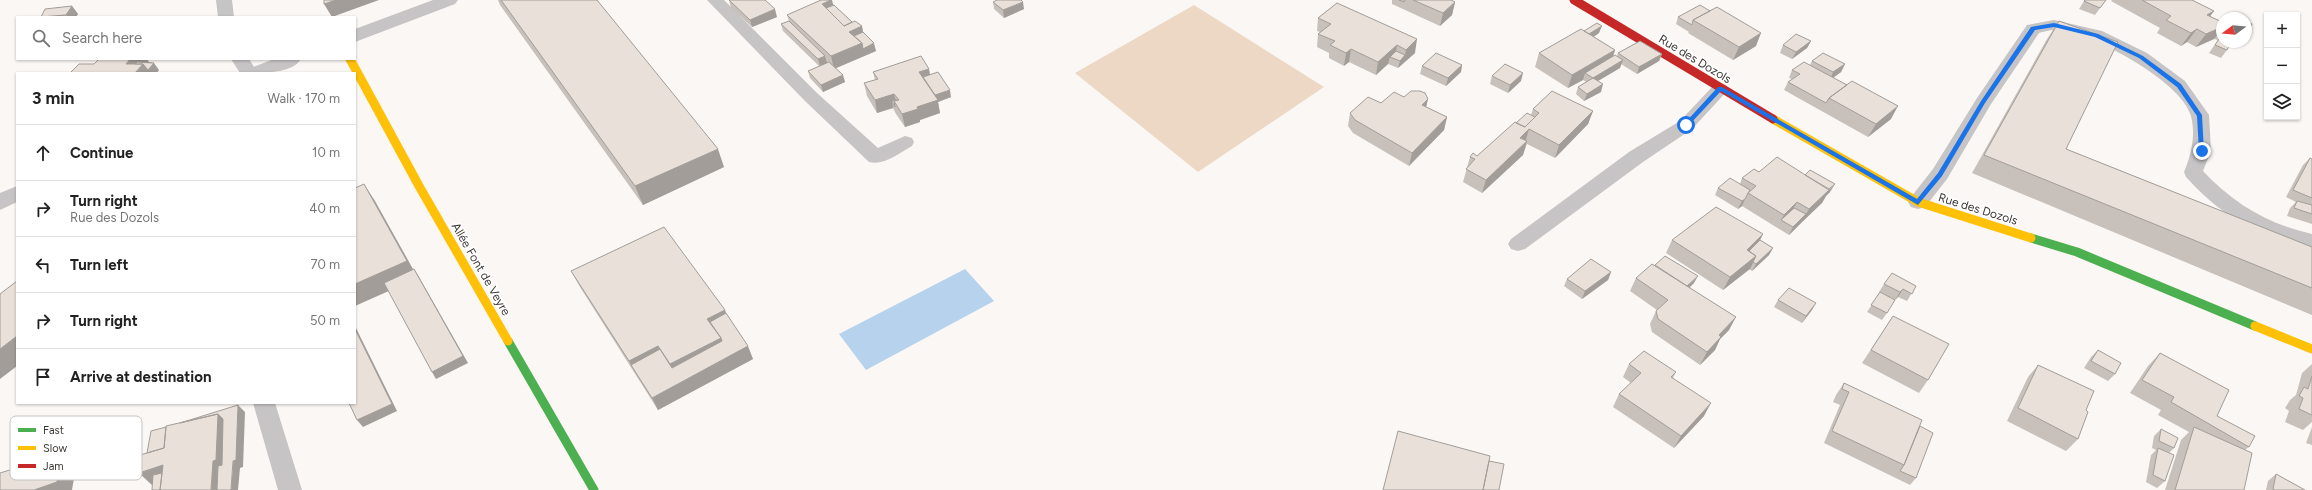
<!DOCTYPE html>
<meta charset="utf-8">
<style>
body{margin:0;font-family:Figtree,sans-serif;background:#f6f6f6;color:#222}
.controls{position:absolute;right:12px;top:12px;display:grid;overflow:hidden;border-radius:0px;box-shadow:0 1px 3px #0004}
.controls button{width:36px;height:36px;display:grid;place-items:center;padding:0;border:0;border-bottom:1px solid #e0e0e0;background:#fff;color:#222;font:20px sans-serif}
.compass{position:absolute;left:2216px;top:12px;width:36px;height:36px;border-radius:50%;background:#fff;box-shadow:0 1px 3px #0004;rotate:254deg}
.stop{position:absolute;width:12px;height:12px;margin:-9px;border:3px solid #1a73e8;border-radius:50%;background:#fff}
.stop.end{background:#1a73e8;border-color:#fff;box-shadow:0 1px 4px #0008}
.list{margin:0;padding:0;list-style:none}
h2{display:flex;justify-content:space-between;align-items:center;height:52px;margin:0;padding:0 16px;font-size:17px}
h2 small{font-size:13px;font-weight:400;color:#767676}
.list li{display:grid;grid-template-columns:26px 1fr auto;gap:12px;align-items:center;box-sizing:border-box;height:56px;padding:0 16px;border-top:1px solid #e0e0e0}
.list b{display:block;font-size:15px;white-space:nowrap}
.list p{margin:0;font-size:13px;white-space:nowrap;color:#767676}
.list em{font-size:13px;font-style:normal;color:#767676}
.icon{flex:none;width:22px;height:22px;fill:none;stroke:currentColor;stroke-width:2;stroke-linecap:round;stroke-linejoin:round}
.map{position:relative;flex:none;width:2312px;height:490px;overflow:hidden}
.search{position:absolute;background:#fff;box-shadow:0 1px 3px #0004;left:16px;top:16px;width:340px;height:44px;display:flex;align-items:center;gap:10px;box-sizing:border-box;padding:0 14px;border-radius:0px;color:#767676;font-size:15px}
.panel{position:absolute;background:#fff;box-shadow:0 1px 3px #0004;left:16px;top:72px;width:340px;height:332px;border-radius:0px}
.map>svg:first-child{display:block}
</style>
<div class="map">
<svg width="2312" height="490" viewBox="0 0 2312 490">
<rect width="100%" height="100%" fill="#fbf7f4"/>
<path fill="#edd8c5" d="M1194,5l130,82 -126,85 -123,-99z"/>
<path fill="#b6d2ed" d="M965,269l29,32 -128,69 -27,-36z"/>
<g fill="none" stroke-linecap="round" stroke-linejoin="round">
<path fill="#c6c4c4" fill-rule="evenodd" d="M216,0h16l2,17h-16z
M707,0h17l93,93 61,55 27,-12 7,2 2,4 -2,4c-13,7 -28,20 -43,16l-64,-61z
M2054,20l48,11 45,22 38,28 24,34 2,36 -8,20c31,33 65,53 109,63v14c-54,-12 -89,-30 -126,-71l-2,-5c7,-17 12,-36 7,-56 -9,-35 -103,-86 -137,-86 -5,0 -11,2 -15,3l-48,71 -44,75 -22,28 -7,2 -7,-2 -3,-5 3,-5 22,-28 44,-71 50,-73z
M231,59h18l9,14h-18z
M1720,83l6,2 3,4 -37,40 -49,33 -118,87 -7,2 -7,-2 -3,-5 3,-5 118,-87 51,-31 34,-36z
M253,403h22l27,87h-24z"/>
<path fill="#c6c4c4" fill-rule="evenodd" d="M433,0h25l-3,4 -100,38v-13z
M274,59h27c-9,15 -40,14 -56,14l3,-4z
M17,186v16l-17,8v-17z"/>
<path stroke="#4caf50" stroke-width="9" d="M2031,238l46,14 178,74
M508,341l86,149"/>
<path stroke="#ffc107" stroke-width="9" d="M350,59l69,127 89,155
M1773,119l145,83 113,36
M2255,326l57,23"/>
<path stroke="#c62828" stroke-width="9" d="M1574,0l199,119"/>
</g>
<path fill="#c8c1bb" d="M498,0h3l223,167 -81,38 -143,-200z
M729,0l48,17 -25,10 -21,-19z
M1392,0h59l4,2 -3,13 -12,11 -48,-22z
M2106,0l-11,15 -16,-6 5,-8z
M2112,0h80l22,11 -4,5 12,6v20h10l-5,8 -6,8 -12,-5 9,-13 -4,-1 -18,8 -9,-5 -6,4 -24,-13 3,-5 -49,-27z
M993,2l31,7 -20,9 -10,-9z
M1337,3l78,50 -17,15 -10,-4 -12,11 -27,-13 -5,4 -15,-8v-5l-12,-6 1,-13 2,-2 -3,-1 1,-13z
M834,5l18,17 10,4 1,6 13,19 -40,17 9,14 -22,10 -13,-14 -2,-7 11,-5 -36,-35 -2,-7 8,-3 -2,-6z
M72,6l6,8 -2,3h-35z
M1710,11l46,35 -23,14 -45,-27 1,-1 -13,-8 2,-7z
M2059,21l7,128 246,98v68l-340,-142 75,-134z
M2246,22l4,6 -4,5z
M1584,31l15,2 -5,4 21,13 -2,6h4l1,-3 44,1 -3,7 -22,13 -16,-10 -1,4 -22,13 3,11 -17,9 -8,-7 2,-7 8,-5 -3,-2 -15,8 -33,-21 4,-14z
M1811,41l-4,7 -15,11 -12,-6 3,-8z
M1812,61l33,3 -4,8 -8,6 58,41 -23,18 -84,-47 4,-8 4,-3 -3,-1 3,-8 18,-5z
M1462,65l-1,7 -15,14 -26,-12 2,-8z
M929,69l1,6 21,22 -13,5 2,11 -20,7v2l-15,5 -9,-13 -3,-6 -16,5 -10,-17 -3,-13 11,-3 -2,-8z
M1492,76l29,5 -13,12 -18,-9z
M1404,97l24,2 -2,8 21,10 -3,13 -35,36 -56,-33 -5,-7 2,-13 31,-10z
M1533,109l60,2 -5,13 -33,34 -28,-14 -4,11 -41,38 -19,-11 7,-25 7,-1 39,-33 15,-8z
M2310,158l2,1v65l-25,-8 3,-8 6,-6 -10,-5 17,-32z
M1759,172l71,20 -4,4 -4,7 -20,19 -13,13 -47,-29 -4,3 -23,-14 3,-7 22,-4 2,-6z
M1763,234l-3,6 13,8 -4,7 -17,16 -3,-2 -26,21 -57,-37 6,-13z
M571,271l155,42 27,46 -95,51 -78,-123z
M1611,272l-3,8 -26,19 -18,-13 3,-7z
M1636,278l58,5 -4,4 39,43 -9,9 -5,11 -15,15 -48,-33 -2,-8 6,-13 1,-1 -27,-19z
M1884,284l32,2 -9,15 -9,-4 -3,3 -5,-3 -3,16 -5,7 -15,-8 13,-20h-1z
M1778,300l34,10 -10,13 -28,-16z
M1893,316l35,64 -9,13 -57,-30z
M2098,350l17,24 -7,7 -24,-13 7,-11z
M2160,353l57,63 32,31 -4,3 -1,40h-79l16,-50 8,-8 -31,-17 3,-5 -31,-17 18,-27z
M1629,364l47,8 -3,6 31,38 -30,32 -61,-41 6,-13 12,-11 -8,-6z
M2312,364v58l-9,8 -18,-8 4,-11 -4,-3 5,-8 6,-5 6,-22z
M2038,365l48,45 -8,29 -12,12 -59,-30 21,-44z
M1844,383l76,43 -4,52 -6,7 -86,-42 16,-38 -7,-3 3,-7z
M2312,427v18l-6,-2z
M2161,429l13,19 -5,5 -4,28 -8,7 -11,-6 5,-27 5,-5 -4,-2 2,-12z
M2276,474l29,16h-39l2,-9z"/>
<path fill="#a29d98" d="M336,0h43l-47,17 -8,-13z
M831,0h1l3,13 -6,2 -7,-11z
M1023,2l1,7 -20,9 -1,-8z
M1455,2l-3,13 -12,11 3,-13z
M72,6l6,8 -2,3h-8l-2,-2z
M775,9l2,8 -25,10 -2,-7z
M2214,11l-10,13 3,-9z
M862,26l2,13 -8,4 -10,-12z
M1602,26l-3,7 -14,9 2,-7z
M2222,27v2l-8,10 -18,8 10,-13z
M2197,29l-10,13 -6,4 10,-13z
M1761,33l-5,13 -23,14 6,-13z
M1417,39l-2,14 -17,15 2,-7 5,-6 1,-5z
M1811,41l-4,7 -15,11 4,-7z
M862,43h12l2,8 -42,18 -3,-13z
M1397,45l-2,13 -5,-1 -2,7 -12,11 2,-13z
M1351,49l-2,13 -5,4 2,-13z
M1615,50l-4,13 -26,10 -2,7 -15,8 4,-13z
M1662,54l-3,7 -22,13 2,-7z
M825,56l2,7 -7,3 -2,-7z
M130,59h17l2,3 5,1 5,7 -2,3h-22l-9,-9z
M1623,60l-3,8 -29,17 2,-7z
M1845,64l-4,8 -11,8 3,-8z
M1462,65l-1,7 -15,14 2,-8z
M929,69l2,13 -6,2 -6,-12z
M1523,73l-2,8 -13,12 2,-8z
M843,75l2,7 -22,10 -2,-7z
M1603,84l-2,8 -17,9 3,-7z
M950,90l1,7 -13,5 2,11 -20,7v2l-15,5 -3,-13 31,-18z
M894,94l3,12 -3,-5h-2l1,7 -16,5 -2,-13z
M1428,99l-3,13 -3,-7z
M1898,106l-7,13 -23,18 8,-13z
M1593,111l-5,13 -33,34 4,-13z
M1447,117l-3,13 -35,36 3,-13z
M1529,129l-4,14 -5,-5z
M1527,141l-4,14 -41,38 4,-13z
M718,149l6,18 -81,38 -8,-19z
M364,184l11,17 43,77 -63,28v-22z
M1835,184l-5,8 -4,4 -4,7 -20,19 -13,13 4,-8 13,-13 3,-5z
M1745,199l-3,7 -4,3 4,-8z
M1797,202l-7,13 -9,5 3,-5z
M1763,234l-7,14 -10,9 1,-7z
M1773,248l-4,7 -17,16 4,-7z
M1756,256l-6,13 -27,21 7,-13z
M414,269l5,8 49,86 -32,16 -4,-7z
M1611,272l-3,8 -26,19 3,-8z
M1698,276l-4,7 -16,15 4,-7z
M1903,289l-5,8 -3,3 5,-8z
M1816,303l-4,7 -10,13 4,-7z
M725,310l6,16 -14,8 -10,-15z
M1736,317l-7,13 -9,9 -5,11 -15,15 7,-13 12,-17z
M355,326l42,85 -34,16 -6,-7z
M17,336v30l-17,13v-30z
M721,338l7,16 -50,27 -8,-17z
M658,346l8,16 -35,3 -2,-4z
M748,346l5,13 -95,51 -6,-12z
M1711,403l-7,13 -30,32 7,-12z
M238,405l7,7 -2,55 -3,1 -2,22h-7z
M218,414l12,12 -6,64h-13l2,-29z
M61,454l15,12 -4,24h-38z
M163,465l13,13 -24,7 -13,-12z"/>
<path fill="#e8e0d9" stroke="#a29d98" d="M324,0h12l-12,4z
M501,0h96l121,149 -83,37z
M729,0h36l10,9 -25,11z
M821,0h10l-9,4 22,22 11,-5 7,5 -13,6 13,11 -31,13 -44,-41z
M997,0h24l2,2 -20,8 -10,-8z
M1399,0h6l-1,2z
M1413,0h38l4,2 -12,11z
M2085,0h21l-6,8 -16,-7z
M2142,0h50l22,11 -7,4 15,7v5l-16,7 -9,-5 -6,4 -25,-13 5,-4z
M1337,3l80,36 -11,11 -9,-5 -19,17 -27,-13 -5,4 -16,-8 5,-4 -17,-7 13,-10 -13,-6z
M834,5l18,17 -8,4 -18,-18z
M1700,5l10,6 -17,9 -1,5 -14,-8z
M72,6l-6,9 -25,2 4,-8z
M1717,7l44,26 -22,14 -46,-27z
M2228,15l8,3h-10z
M789,21l36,35 -7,3 -37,-35z
M2059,21l59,21 -52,107 246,98v41l-328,-133z
M2246,22l6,2 -2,4 -4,-2z
M1597,23l5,3 -13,8 -5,-3z
M1581,29l34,21 -43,25 -33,-22z
M863,32l11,11 -11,6 -1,-6 -8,-7z
M1796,34l15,7 -15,11 -13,-7z
M2219,39l3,1v2h6l3,1 -4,7 -12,-5z
M1640,41l22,13 -23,13 -21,-14z
M1396,51l9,4 -5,6 -10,-4z
M1436,53l26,12 -14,13 -26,-12z
M1823,53l22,11 -12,8 -21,-11z
M1615,55l8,5 -30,18 -8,-5z
M921,56l8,13 -10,3 19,28 -21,7 1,2 -16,5 -8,-13 5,-1 -5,-6 -19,6 -11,-17 14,-4 -5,-7z
M99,59h31l-4,5h17l-8,9h-65l9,-9h15z
M137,62l17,1 -6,7 -5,-6h-8z
M829,62l14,13 -22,10 -13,-14z
M1804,62l43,23 -18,13 -3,5 -38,-21 12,-8 -8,-4z
M1505,64l18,9 -13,12 -18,-9z
M938,72l12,18 -15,5 -12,-18z
M1593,78l10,6 -16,10 -9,-7z
M1852,81l46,25 -22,18 -47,-26z
M1411,91h9l5,2 3,6 -6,6 25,12 -35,36 -57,-33 -5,-7 18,-16 13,6 13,-11 10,5z
M1552,91l41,20 -34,34 -30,-16 -9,9 7,3 -41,39 -20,-11 9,-10 -5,-2 3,-4 4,3 38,-34 10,5 14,-14 -6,-4z
M896,99v1l-2,1 1,6 -3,-6z
M1527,113l8,4 -10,10 -9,-4z
M1777,157l52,33 -20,19 -12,-7 -13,13 -36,-22 8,-7 -14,-8 12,-9 5,3z
M2310,158l2,1v39l-19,-8z
M1810,170l25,14 -6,5 -24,-14z
M1730,178l20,12 -2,3 -3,6 -3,2 -24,-13z
M364,184l43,77 -52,23v-96z
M2297,201l15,4v9l-18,-6z
M1716,207l47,27 -16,16 9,6 -26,21 -58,-37z
M1794,208l12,6 -13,13 -12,-7z
M664,227l61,83 -18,9 14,19 -51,26 -12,-18 -29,15 -58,-90z
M1760,240l13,8 -17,16 -3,-2 3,-6 -7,-5z
M1665,256l33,20 -11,10 -32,-21z
M1591,259l20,13 -26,19 -18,-12z
M1652,264l84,53 -17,18 2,2 -14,15 -49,-33 -2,-8 12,-11 -32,-22z
M414,269l49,87 -31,16 -48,-89z
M1892,273l24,13 -4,8 -9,-5 -3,3 -16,-8z
M17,281v55l-17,13v-55z
M1789,288l27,15 -10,13 -28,-16z
M1880,292l15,8 -8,13 -16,-8z
M726,313l22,33 -96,52 -21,-33 29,-16 12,19 50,-27 -1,-3 -11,-16z
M1893,316l56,28 -21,36 -57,-30z
M355,329l37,75 -35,16 -8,-17h6z
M2098,350l23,13 -6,11 -24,-13z
M1644,351l32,21 -5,5 40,26 -30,33 -62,-42 22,-21 -12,-9z
M2160,353l69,37 -12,26 38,20 -6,11 -78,-45 3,-5 -32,-17z
M2038,365l56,26 -8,19 2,2 -10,27 -60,-31z
M2312,376v39l-13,-6 4,-11 -4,-2 5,-9 4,2z
M1844,383l78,37 -18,45 -72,-34 17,-39 -7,-3z
M238,405l-2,55 -3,1 -2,29h-14l1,-24 4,-1 1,-46 -5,-5 -38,9z
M218,414l-2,46 -3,1 -2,29h-51l3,-25 -24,8 1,-18 24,-7 2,-22z
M1920,426l13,7 -17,45 -16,-7 4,-6z
M166,427l-2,21 -17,5 4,-22z
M2194,427l58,26 -8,37h-69z
M2161,429l17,9 -4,10 -15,-7z
M1398,431l92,25 -7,34h-100z
M2158,448l16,7 -9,26 -12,-6z
M61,454l-4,28 -23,8h-34v-17z
M1489,461l15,3 -5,26h-16z
M162,473l-2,17h-8l1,-15z
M2276,474l29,16h-30l-2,-1z"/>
<path fill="#1a73e8" d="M2054,23l44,11 45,22 38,28 21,31 2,37 -5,-1 -2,-35 -20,-29 -38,-29 -44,-21 -41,-10 -19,3 -50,73 -43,73 -24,29 -197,-114 -33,35 -5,-1 35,-38h4l195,112 21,-26 43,-72 50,-74z"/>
<g text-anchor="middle" stroke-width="3.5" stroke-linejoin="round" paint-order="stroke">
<g font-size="12" fill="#3a3633" stroke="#fff">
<text transform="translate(1695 59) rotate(31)" y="4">Rue des Dozols</text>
<text transform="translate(1978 209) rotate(17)" y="4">Rue des Dozols</text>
<text transform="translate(481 269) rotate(60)" y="4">Allée Font de Veyre</text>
</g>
</g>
<rect x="10" y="416" width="132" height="64" rx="6" fill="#fff" stroke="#c4c3c2" stroke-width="1"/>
<rect x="18" y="428" width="18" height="4" fill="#4caf50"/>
<rect x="18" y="446" width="18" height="4" fill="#ffc107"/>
<rect x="18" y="464" width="18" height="4" fill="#c62828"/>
<g font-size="11" fill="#3a3633">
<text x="43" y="434">Fast</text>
<text x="43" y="452">Slow</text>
<text x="43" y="470">Jam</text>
</g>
</svg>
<div class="controls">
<button>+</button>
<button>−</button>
<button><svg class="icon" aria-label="layers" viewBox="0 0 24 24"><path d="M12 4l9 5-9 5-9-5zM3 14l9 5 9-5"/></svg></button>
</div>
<svg class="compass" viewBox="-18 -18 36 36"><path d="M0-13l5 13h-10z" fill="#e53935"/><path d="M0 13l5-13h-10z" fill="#767676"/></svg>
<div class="stop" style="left:1686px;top:125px"></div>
<div class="stop end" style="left:2202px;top:151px"></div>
<div class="search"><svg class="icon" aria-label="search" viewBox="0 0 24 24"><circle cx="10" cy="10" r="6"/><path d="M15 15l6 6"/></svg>Search here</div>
<section class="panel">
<h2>3 min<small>Walk · 170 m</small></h2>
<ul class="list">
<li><svg class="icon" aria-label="ahead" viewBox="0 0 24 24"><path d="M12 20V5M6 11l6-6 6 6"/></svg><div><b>Continue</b></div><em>10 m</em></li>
<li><svg class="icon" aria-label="right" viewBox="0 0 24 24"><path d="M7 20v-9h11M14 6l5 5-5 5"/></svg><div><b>Turn right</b><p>Rue des Dozols</p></div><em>40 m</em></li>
<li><svg class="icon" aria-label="left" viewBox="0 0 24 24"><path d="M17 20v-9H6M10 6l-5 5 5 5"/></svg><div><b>Turn left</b></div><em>70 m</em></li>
<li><svg class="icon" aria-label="right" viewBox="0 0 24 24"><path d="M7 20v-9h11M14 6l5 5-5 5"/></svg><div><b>Turn right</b></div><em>50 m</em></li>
<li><svg class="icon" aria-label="arrive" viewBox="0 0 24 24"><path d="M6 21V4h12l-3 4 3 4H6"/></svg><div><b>Arrive at destination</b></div></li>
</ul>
</section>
</div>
